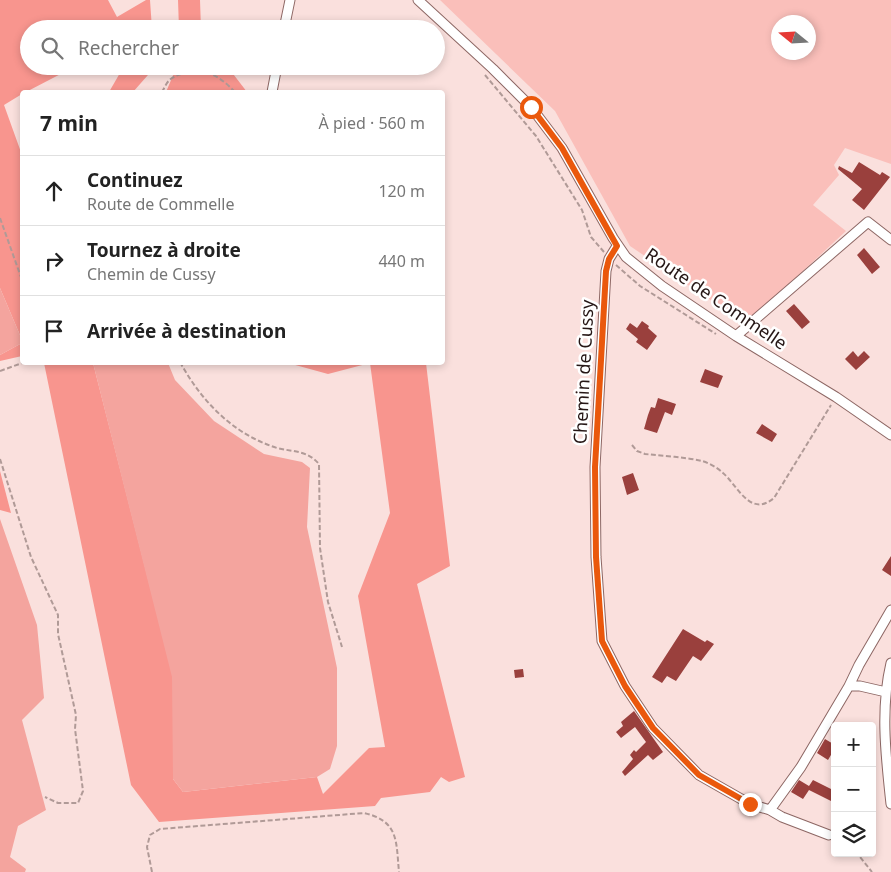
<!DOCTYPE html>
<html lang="fr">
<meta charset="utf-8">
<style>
body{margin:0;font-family:"Noto Sans",sans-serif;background:#f2f2f2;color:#222}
.controls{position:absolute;right:15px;bottom:15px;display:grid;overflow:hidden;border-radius:5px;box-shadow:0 2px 8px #0003}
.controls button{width:45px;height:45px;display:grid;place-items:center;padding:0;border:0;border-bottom:1px solid #e0e0e0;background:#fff;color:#222;font:25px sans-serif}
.compass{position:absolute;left:771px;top:15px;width:45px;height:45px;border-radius:50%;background:#fff;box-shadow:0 2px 8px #0003;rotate:288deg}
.stop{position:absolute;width:15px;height:15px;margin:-11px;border:4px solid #ea580c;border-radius:50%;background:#fff}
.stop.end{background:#ea580c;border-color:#fff;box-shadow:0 1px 5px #0008}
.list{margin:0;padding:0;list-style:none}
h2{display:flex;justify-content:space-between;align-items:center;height:65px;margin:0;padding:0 20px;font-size:21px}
h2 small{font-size:16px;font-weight:400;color:#767676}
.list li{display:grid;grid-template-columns:32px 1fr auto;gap:15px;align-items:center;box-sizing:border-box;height:70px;padding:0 20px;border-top:1px solid #e0e0e0}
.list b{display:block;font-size:19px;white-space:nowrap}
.list p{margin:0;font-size:16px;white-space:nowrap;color:#767676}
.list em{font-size:16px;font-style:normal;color:#767676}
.icon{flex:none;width:28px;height:28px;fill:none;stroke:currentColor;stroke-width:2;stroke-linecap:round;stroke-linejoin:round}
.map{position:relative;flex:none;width:891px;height:872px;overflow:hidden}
.search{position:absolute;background:#fff;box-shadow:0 2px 8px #0003;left:20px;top:20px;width:425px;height:55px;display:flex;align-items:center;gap:12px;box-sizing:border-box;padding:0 18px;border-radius:28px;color:#767676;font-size:19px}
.panel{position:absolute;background:#fff;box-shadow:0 2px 8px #0003;left:20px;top:90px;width:425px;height:275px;border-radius:5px}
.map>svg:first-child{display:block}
</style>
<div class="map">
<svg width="891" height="872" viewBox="0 0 891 872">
<rect width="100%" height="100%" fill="#fae0dd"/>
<path fill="#fabfba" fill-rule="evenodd" d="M440,0h451v164l-46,-16 -11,17 5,10 -26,30 33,26 -100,93 -116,-78 -75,-135zM778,22h30v30h-30z"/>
<path fill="#f8958e" d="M0,0h108l9,17 29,-17h4l2,29h-123v37h47l-50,26h-4v2l-18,11 18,50v185l-22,-52z
M178,0h22l1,29h-22z
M124,66h31v1l-22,25h-24z
M177,66h50l20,26h-81z
M22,343v13l-22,5v-6z
M44,363h49l80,314v102l10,13 134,-15 6,17 46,-46 16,-1 -27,-151 32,-83 -20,-150 -42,11 -40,-11h138l24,203 -33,18 48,193 -16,5 -8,-5 -11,15 -49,6 -6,8 -216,16 -28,-37z
M0,471l11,42 -11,-3z"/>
<path fill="#f4a49e" d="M0,288l22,52v3l-22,12z
M93,363h75l7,17 39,41 50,33 38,8 8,6 -3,59 30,141v78l-7,23 -13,8 -134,15 -10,-13 -1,-102z
M0,519l37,106 7,73 -22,22 24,90 -28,16 -8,31 16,12 -1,3h-25z"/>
<path fill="#9a403d" d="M859,162l21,13 2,-3 8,5 -26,33 -12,-10 10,-11 -24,-20 1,-3 13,7z
M864,248l16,19 -8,7 -15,-19z
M794,304l16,18 -8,7 -16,-18z
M642,321l7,5 -1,2 9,8 -10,14 -11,-8 2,-3 -12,-10 4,-6 7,5z
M853,351l5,6 6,-6 6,6 -14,13 -11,-11z
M705,369l18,7 -5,12 -18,-6z
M658,398l18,6 -4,11 -7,-3 -8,21 -13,-4 4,-14 3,-8 4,1z
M762,424l15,10 -5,8 -16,-9z
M633,473l6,17 -12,5 -5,-18z
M891,556v20l-9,-6z
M683,629l22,13 2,-2 7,4 -13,17 -8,-5 -17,25 -9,-5 -5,7 -10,-6z
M523,669l1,8 -9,1 -1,-8z
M634,711l29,41 -10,8 -5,-5 -23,21 -3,-4 11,-13 -3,-4 4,-5 2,2 10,-10 -11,-15 -14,11 -5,-6 7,-6 -2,-4z
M825,739l10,6v3l-7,12 -11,-7z
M799,780l10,6 4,-6 22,11v12l-26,-13 -6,9 -12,-7z"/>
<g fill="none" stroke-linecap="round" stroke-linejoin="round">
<g stroke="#8d6764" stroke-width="11">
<path id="minor" d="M418,0l75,69 38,38 31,41 51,90 13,19 36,29 74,50 100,61 55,38
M284,29l6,-29
M272,92l5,-26
M617,246l-8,13 -3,12 -11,196 1,90 6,84 23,45 28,42 46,47 51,29 20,6 31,-43 48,-81h11l26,6
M736,336l132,-114 23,18
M891,663c-11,47 -5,94 0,141
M849,686l10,-21 32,-55
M770,810l12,7 47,18"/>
</g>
<path stroke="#b09a97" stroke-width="2" stroke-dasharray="5 2.5" stroke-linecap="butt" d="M485,75l51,61 46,74 9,27 13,15
M162,92c3,-5 5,-12 12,-15 9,-6 29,-6 39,-2 9,4 16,11 22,17
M0,218l22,62
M616,265l24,21 76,48
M180,362c22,40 53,72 97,86 16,4 30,2 42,16l1,84 8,54 14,45
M0,371l25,-9
M632,445l5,6 8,3c18,2 39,3 57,7 7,2 16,7 21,12 15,13 27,45 51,25l57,-93
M0,459l31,98 27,58v19l18,81 -1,14 8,62 -5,12h-20l-13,-6
M854,853l6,4 12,15
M152,872l-5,-25 3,-12 10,-6 204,-16c35,8 32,28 35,59"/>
<use href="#minor" stroke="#fff" stroke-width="9"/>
</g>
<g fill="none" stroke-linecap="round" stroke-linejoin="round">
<path stroke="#ea580c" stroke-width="6" d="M531,107l31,41 55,98 -8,13 -3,12 -11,196 1,90 6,84 23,45 28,42 46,47 51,29"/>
</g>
<g text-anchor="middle" stroke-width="5" stroke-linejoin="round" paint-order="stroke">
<g font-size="18" fill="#261716" stroke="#fff">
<text transform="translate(716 299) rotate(34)" y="6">Route de Commelle</text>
<text transform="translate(584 372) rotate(-87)" y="6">Chemin de Cussy</text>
</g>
</g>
</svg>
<div class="controls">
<button>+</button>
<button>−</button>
<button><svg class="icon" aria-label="layers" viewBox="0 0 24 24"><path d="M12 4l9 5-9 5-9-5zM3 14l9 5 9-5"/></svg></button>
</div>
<svg class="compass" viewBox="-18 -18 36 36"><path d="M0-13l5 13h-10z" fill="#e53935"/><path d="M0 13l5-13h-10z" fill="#767676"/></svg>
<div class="stop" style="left:531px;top:107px"></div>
<div class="stop end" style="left:750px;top:804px"></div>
<div class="search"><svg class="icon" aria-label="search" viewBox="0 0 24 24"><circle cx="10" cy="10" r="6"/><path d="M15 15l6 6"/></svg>Rechercher</div>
<section class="panel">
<h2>7 min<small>À pied · 560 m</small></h2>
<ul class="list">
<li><svg class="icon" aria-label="ahead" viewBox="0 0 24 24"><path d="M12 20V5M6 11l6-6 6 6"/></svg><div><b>Continuez</b><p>Route de Commelle</p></div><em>120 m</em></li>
<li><svg class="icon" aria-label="right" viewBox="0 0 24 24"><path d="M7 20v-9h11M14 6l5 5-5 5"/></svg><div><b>Tournez à droite</b><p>Chemin de Cussy</p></div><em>440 m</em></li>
<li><svg class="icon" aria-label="arrive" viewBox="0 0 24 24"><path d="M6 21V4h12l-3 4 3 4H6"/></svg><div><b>Arrivée à destination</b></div></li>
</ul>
</section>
</div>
